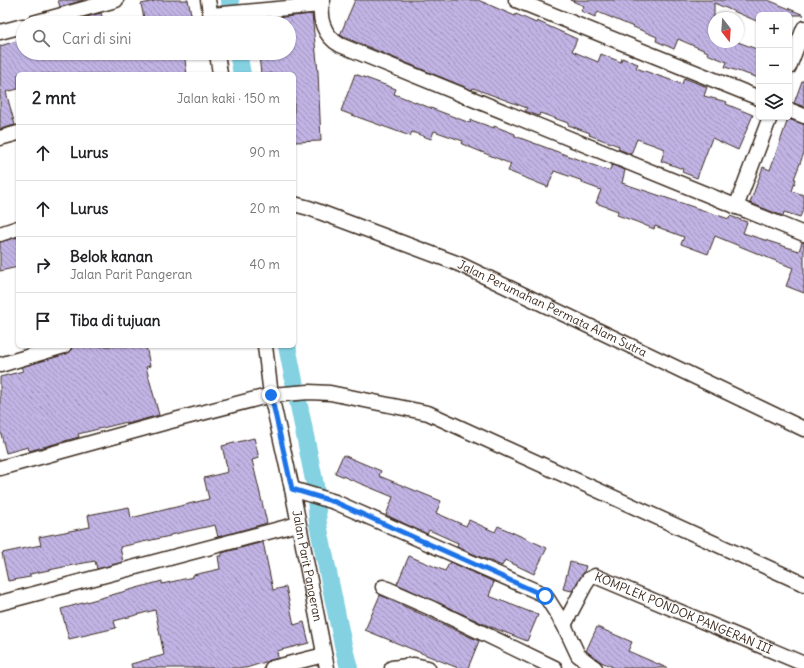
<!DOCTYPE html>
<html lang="id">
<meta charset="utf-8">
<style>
body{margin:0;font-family:Delius,sans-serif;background:#f6f6f6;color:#202124}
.controls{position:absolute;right:12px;top:12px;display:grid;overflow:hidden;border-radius:6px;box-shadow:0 1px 3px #0004}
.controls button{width:36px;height:36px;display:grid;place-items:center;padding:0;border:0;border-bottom:1px solid #e0e0e0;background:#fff;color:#202124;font:20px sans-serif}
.compass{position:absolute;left:708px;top:12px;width:36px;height:36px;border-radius:50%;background:#fff;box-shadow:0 1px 3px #0004;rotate:163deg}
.stop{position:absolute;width:12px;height:12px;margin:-9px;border:3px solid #1a73e8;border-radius:50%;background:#fff}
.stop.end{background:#1a73e8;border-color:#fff;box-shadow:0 1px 4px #0008}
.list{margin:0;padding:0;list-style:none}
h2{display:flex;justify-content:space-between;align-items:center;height:52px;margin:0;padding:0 16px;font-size:17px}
h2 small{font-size:13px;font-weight:400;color:#757577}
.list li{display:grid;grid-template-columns:26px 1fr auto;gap:12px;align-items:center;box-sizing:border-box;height:56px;padding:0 16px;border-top:1px solid #e0e0e0}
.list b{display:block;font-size:15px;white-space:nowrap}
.list p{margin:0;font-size:13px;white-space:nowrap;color:#757577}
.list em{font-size:13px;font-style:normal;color:#757577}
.icon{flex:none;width:22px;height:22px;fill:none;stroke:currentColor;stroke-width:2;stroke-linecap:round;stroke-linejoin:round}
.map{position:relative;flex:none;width:804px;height:668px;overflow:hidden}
.search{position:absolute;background:#fff;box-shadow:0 1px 3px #0004;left:16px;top:16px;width:280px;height:44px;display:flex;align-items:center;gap:10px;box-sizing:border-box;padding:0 14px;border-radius:22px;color:#757577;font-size:15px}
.panel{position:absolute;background:#fff;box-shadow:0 1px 3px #0004;left:16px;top:72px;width:280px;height:276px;border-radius:6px}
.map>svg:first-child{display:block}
</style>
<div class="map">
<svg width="804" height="668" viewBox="0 0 804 668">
<defs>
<pattern id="building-back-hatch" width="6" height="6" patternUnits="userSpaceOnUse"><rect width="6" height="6" fill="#c1b4e5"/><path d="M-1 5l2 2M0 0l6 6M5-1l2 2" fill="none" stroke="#9e93b9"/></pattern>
</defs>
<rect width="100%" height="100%" fill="#fff"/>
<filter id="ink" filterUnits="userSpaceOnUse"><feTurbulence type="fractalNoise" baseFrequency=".025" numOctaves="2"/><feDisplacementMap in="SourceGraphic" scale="8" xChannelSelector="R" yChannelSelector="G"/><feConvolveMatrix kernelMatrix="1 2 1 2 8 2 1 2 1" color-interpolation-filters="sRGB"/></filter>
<g filter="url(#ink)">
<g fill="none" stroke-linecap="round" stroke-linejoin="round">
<path stroke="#84d1e2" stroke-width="18" d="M230,0l3,23
M238,53l4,21
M287,346l28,139 3,39 25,121 6,23"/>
</g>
<path fill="url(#building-back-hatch)" stroke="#3b2a1e" d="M58,0h26l-24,7z
M159,0h29l5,23h-48l-4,-19z
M355,0h123l37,16 1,-2 20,9 1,-2 40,18 -5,12 26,11 3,-8 20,8 1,-4 16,6 -2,4 46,16 2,-6 23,9 -3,9 23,6 -1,2 27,11 -15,35 -26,-12 -15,40 -15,-6 1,-3 -22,-8 4,-12 -28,-10 -6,15 -13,-5 1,-3 -30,-11 1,-2 -22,-8v-2l-28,-10 -1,3 -14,-5 2,-3 -54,-20 -1,2 -128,-53 -4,-2z
M570,0h198l36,15h-45v7l-45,-19v39h24l21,8v28l-34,-11 2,-5 -20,-8 1,-2 -30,-13 -4,10 -18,-8 1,-4 -59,-25 -3,5 -14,-6 3,-5z
M101,13l3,10h-39z
M312,14l6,58 3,69 -27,1v-69l-33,1 -2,-18 30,-3v-30h-24v-4z
M23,39v14h161l3,21h-169v15l-12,3 9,33 -15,4v-83z
M355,74l41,15 -2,5 76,29 1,-3 23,8v-2l21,8v2l94,35 3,-6 13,5 -3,13 107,36 1,-3 17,6 -4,11 56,18 3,-9h2v51l-18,-7 7,-18 -78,-32 -7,18 -27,-10 3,-7 -29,-11 -1,3 -17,-7 -20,-7 1,-4 -22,-8 5,-13 -19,-7 1,-2 -29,-10 -6,16 -40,-16 3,-7 -49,-20 1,-3 -29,-10 -3,8 -19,-7 -2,4 -69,-25z
M802,81h2v26l-10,-4z
M788,119l16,5v29l-10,26h2l-4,12 12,4v13l-4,9 -16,-5 -1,4 -33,-13 13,-36 7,3z
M18,237v30l-18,4v-29z
M72,346h74l4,20 -4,1 13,48 -32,9v-2l-49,12 1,3 -50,14 -1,-4 -22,6 -6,-23v-53l23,-6 -2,-4 45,-13 4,-2z
M254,438l5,20 -7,2 15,63 -49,14 -3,-12 -45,10v1l-50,11 3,15 -26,7 -2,-8 -22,4 -43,9v3l-22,4 -6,-28 39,-8 -2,-8 51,-10 -2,-12 41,-8 2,11 78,-19 -5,-21 24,-6 -6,-26z
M343,455l38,16 -2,5 62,25 -5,12 30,13 3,-6 26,12 3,-6 49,22 -13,26 -29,-14 -3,6 -45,-19 1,-4 -29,-13 -2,4 -41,-19 7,-18 -58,-24z
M263,542l10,48 13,-3 8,38 10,-3 5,21 -32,8 1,7 -32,10h-114l-1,-4 33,-9 -9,-45 -41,11 2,7 -47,11 -8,-30 101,-28v3l31,-7v-2l27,-6 -2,-13h4v-3z
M409,556l36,15 5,-9 44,20 -5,14 49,19 -11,26 -41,-16 -89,-41z
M570,562l16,4 -2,6 -12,19 -9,-2z
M380,595l99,46 -11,27h-10l-93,-38z
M597,627l35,15 -4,9 39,17h-52l-14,-6 -15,-11z"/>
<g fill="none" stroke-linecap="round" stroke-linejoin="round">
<g stroke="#3b2a1e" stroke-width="17">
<g id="street">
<path d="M208,0l4,23"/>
<path d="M323,0c-6,17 1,36 17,45l464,189"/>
<path d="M516,0l243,98"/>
<path d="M211,15l110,-10"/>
<path d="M33,23l83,-23"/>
<path d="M0,32l23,-6"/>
<path d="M217,53l3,21"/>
<path d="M789,67l15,-39"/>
<path d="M789,110l15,6"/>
<path d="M0,138l18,-5"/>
<path id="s1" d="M294,204l15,4 150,56 345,165"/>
<path d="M736,207l34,-90"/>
<path d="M0,234l18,-6"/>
<path id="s2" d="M265,346l6,49 21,94 35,179"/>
<path d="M0,365l64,-19"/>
<path d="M0,468l167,-46 104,-27 38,-3 21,1 98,20 376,171"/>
<path d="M292,489l43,13 210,93 19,30 14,30 17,13"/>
<path d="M383,587l50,22 122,59"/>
<path d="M0,603l298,-79"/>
<path id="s3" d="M564,625l21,-40 4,-6 6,-3 209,88"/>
<path d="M272,668l52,-13"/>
<path d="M392,668l22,-3 14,3"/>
</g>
</g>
<use href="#street" stroke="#fff" stroke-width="14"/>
</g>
</g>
<g fill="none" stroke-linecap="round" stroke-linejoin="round" filter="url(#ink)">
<path stroke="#1a73e8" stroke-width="5" d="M271,395l21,94 43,13 210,94"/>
</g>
<g text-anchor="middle" stroke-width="3.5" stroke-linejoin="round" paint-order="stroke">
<g font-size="12" fill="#3b2a1e" stroke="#fff">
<text dy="4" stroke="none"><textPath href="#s1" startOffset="279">Jalan Perumahan Permata Alam Sutra</textPath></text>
<text dy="4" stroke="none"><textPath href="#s2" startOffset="224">Jalan Parit Pangeran</textPath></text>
<text dy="4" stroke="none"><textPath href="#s3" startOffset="155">KOMPLEK PONDOK PANGERAN III</textPath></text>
</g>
</g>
</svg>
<div class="controls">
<button>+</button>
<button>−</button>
<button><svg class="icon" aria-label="layers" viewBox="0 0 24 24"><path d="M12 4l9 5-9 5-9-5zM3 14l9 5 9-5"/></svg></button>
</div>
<svg class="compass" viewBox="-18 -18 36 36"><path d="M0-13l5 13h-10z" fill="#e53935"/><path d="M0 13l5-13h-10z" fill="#757577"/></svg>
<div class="stop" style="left:545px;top:596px"></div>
<div class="stop end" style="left:271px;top:395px"></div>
<div class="search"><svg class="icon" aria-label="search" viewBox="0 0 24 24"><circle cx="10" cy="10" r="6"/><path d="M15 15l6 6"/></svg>Cari di sini</div>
<section class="panel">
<h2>2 mnt<small>Jalan kaki · 150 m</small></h2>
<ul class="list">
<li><svg class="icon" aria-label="ahead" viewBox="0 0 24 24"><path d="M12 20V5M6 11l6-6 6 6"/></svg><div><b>Lurus</b></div><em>90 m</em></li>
<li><svg class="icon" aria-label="ahead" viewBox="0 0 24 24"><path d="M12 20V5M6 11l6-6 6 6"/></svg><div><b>Lurus</b></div><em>20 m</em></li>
<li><svg class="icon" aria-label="right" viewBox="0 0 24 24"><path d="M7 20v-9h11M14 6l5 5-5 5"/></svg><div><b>Belok kanan</b><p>Jalan Parit Pangeran</p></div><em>40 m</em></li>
<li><svg class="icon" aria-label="arrive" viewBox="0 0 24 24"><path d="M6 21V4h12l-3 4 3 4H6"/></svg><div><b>Tiba di tujuan</b></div></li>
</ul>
</section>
</div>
